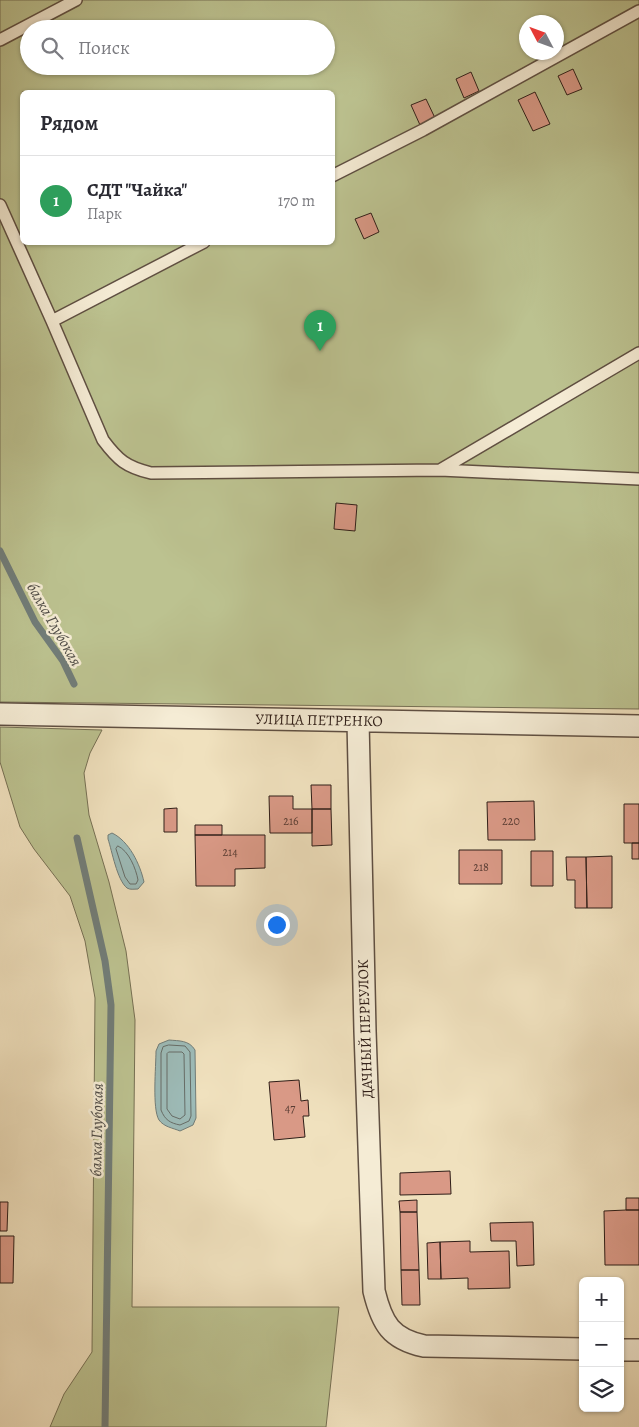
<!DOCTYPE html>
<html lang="ru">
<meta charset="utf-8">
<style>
body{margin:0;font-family:Alegreya,serif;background:#f2f2f3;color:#2b2b33}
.controls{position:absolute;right:15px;bottom:15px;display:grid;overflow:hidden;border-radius:8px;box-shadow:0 1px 4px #0004}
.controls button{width:45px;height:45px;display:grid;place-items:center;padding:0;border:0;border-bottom:1px solid #e1e1e2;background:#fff;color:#2b2b33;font:25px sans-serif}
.compass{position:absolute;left:519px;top:15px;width:45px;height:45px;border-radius:50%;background:#fff;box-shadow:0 1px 4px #0004;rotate:311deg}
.you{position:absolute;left:276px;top:924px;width:18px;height:18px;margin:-12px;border:4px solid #fff;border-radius:50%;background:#1a73e8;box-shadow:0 0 0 8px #1a73e833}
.badge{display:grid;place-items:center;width:32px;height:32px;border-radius:50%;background:#b45309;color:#fff;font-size:16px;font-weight:700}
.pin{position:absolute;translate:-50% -41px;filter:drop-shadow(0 1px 2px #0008)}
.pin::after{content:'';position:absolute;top:26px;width:18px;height:15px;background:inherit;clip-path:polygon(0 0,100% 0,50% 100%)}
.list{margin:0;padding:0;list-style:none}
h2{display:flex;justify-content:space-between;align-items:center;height:65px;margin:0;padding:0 20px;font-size:21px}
h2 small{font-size:16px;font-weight:400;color:#7c7c81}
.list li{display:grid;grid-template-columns:32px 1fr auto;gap:15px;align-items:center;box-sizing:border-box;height:90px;padding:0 20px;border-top:1px solid #e1e1e2}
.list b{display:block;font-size:19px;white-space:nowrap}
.list p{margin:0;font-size:16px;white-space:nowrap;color:#7c7c81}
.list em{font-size:16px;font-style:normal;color:#7c7c81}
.icon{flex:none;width:28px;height:28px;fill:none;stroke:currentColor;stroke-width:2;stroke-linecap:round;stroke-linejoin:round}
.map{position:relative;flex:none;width:639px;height:1427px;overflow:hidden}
.search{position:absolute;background:#fff;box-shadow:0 1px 4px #0004;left:20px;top:20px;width:315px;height:55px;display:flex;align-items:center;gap:12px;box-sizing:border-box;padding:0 18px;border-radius:28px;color:#7c7c81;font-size:19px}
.panel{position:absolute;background:#fff;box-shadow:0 1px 4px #0004;left:20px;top:90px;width:315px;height:155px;border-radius:8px}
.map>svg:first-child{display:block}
</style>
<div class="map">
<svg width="639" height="1427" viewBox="0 0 639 1427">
<rect width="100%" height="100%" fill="#f0e1be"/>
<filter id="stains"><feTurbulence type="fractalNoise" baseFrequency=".004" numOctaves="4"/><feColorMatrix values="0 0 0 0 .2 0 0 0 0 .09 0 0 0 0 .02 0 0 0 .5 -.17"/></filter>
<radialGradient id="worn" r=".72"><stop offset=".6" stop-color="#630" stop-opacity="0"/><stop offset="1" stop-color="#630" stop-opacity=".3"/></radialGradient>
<path fill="#bcc290" stroke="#767054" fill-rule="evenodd" d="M0,0h639v709l-639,-7zM526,22h30v30h-30zM29,29h297v37h-297zM22,92h310v150h-310z
M0,727l102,3 -12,23 -6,20 5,42 20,67 17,69 9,69 -3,287h207l-13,120h-276l14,-33 28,-42 3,-354 -10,-57 -15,-45 -36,-47 -14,-22 -20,-65z"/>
<path fill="#9dbcb9" stroke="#717d79" d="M112,833c17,8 28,31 32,49l-6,7c-4,0 -8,1 -11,-1 -10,-8 -15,-37 -19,-49v-4z
M169,1040c10,1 20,0 26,10l1,68 -3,7 -13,6c-7,-3 -16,-4 -21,-11 -7,-11 -3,-54 -3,-69l3,-7z"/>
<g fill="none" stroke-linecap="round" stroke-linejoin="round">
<path stroke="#666d68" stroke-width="1" d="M118,846c11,5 18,23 20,34l-2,4h-6l-5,-7 -9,-28z
M169,1045l16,1 5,6 1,64 -2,5 -9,4c-10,-2 -15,-5 -19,-15v-57l2,-6z
M169,1052h13l2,2 1,61 -5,4 -8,-3 -5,-7v-55z"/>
<path stroke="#717d79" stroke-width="7" d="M0,551l35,71 28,39 11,23
M77,838l28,123 6,44 -6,422"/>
</g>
<path fill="#d99986" stroke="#2f1e18" d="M573,69l9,20 -15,6 -9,-19z
M471,72l8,19 -15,7 -8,-19z
M535,92l15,32 -17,7 -15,-31z
M426,99l9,19 -15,7 -9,-20z
M371,213l8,19 -15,7 -9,-20z
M336,503l21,2 -2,26 -21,-2z
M311,785h20v24h-19z
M269,796h24v13h19v24h-42z
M534,801l1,39h-47l-1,-38z
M624,804h15v39h-15z
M177,808v24h-13v-23z
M312,809h19l1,36 -20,1z
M195,825h27v10h-27z
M195,835h70v33l-30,1v17h-39z
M632,843h7v16h-7z
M459,850h43v34h-43z
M531,851h22v35h-22z
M612,856v52h-25l-1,-51z
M566,857h20l1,51h-12v-28h-8z
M299,1080l2,21 7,-1 1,16h-6l2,21 -31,3 -5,-58z
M450,1171l1,23 -51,1v-22z
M626,1198h13v12h-13z
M417,1200v12h-17l-1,-11z
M0,1202h8l-1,29h-7z
M626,1210h13v55h-34l-1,-54z
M400,1212h17l2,58h-18z
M533,1222l1,43 -17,1 -1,-25h-25l-1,-18z
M0,1236h14l-1,47h-13z
M470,1241v11l39,-1 1,37 -42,1v-11l-27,1 -1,-37z
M440,1242l1,37h-13l-1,-36z
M401,1270h18l1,35h-18z"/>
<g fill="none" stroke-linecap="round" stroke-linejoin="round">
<g stroke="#5f4f42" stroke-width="14">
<path id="lane" d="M0,40l76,-40
M332,176l91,-46 216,-119
M0,205l52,116 51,119c15,20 23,27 48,33l289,-3 199,-117
M52,321l152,-79
M440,470l199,9"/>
</g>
<g stroke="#5f4f42" stroke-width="24">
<path id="street" d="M0,714l639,12
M358,721l7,310 9,260c8,33 17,48 50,55l159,3
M620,1350h19"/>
</g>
<use href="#lane" stroke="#f5ecd5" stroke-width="11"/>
<use href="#street" stroke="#f5ecd5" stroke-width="21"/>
</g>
<g text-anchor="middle" stroke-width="5" stroke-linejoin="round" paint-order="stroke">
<g font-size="12" fill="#5a3d34">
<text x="291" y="825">216</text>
<text x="511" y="825">220</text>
<text x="230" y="856">214</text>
<text x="481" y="871">218</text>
<text x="290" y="1112">47</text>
</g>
<g font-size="15" fill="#2f1e18" stroke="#f5ecd5">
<text transform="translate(319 720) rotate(1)" y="5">УЛИЦА ПЕТРЕНКО</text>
<text transform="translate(365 1029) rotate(-92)" y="5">ДАЧНЫЙ ПЕРЕУЛОК</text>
</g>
<g font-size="16" font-style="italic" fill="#504d48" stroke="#f5ecd5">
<text transform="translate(55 624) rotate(60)" y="6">балка Глубокая</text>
<text transform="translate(96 1130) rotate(-89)" y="6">балка Глубокая</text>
</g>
</g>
<rect width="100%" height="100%" filter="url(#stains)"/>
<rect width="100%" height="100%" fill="url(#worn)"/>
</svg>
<div class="controls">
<button>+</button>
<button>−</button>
<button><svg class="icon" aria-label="layers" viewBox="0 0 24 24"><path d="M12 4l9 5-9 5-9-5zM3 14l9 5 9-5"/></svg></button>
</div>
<svg class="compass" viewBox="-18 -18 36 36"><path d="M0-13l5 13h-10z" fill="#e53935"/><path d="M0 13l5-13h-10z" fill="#7c7c81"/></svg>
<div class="you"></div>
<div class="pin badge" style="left:320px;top:351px;background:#2e9e5b">1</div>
<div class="search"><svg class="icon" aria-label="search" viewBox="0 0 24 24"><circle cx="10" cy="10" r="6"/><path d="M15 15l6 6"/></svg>Поиск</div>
<section class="panel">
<h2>Рядом<small></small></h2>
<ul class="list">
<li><span class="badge" style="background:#2e9e5b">1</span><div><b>СДТ &quot;Чайка&quot;</b><p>Парк</p></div><em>170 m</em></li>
</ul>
</section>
</div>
